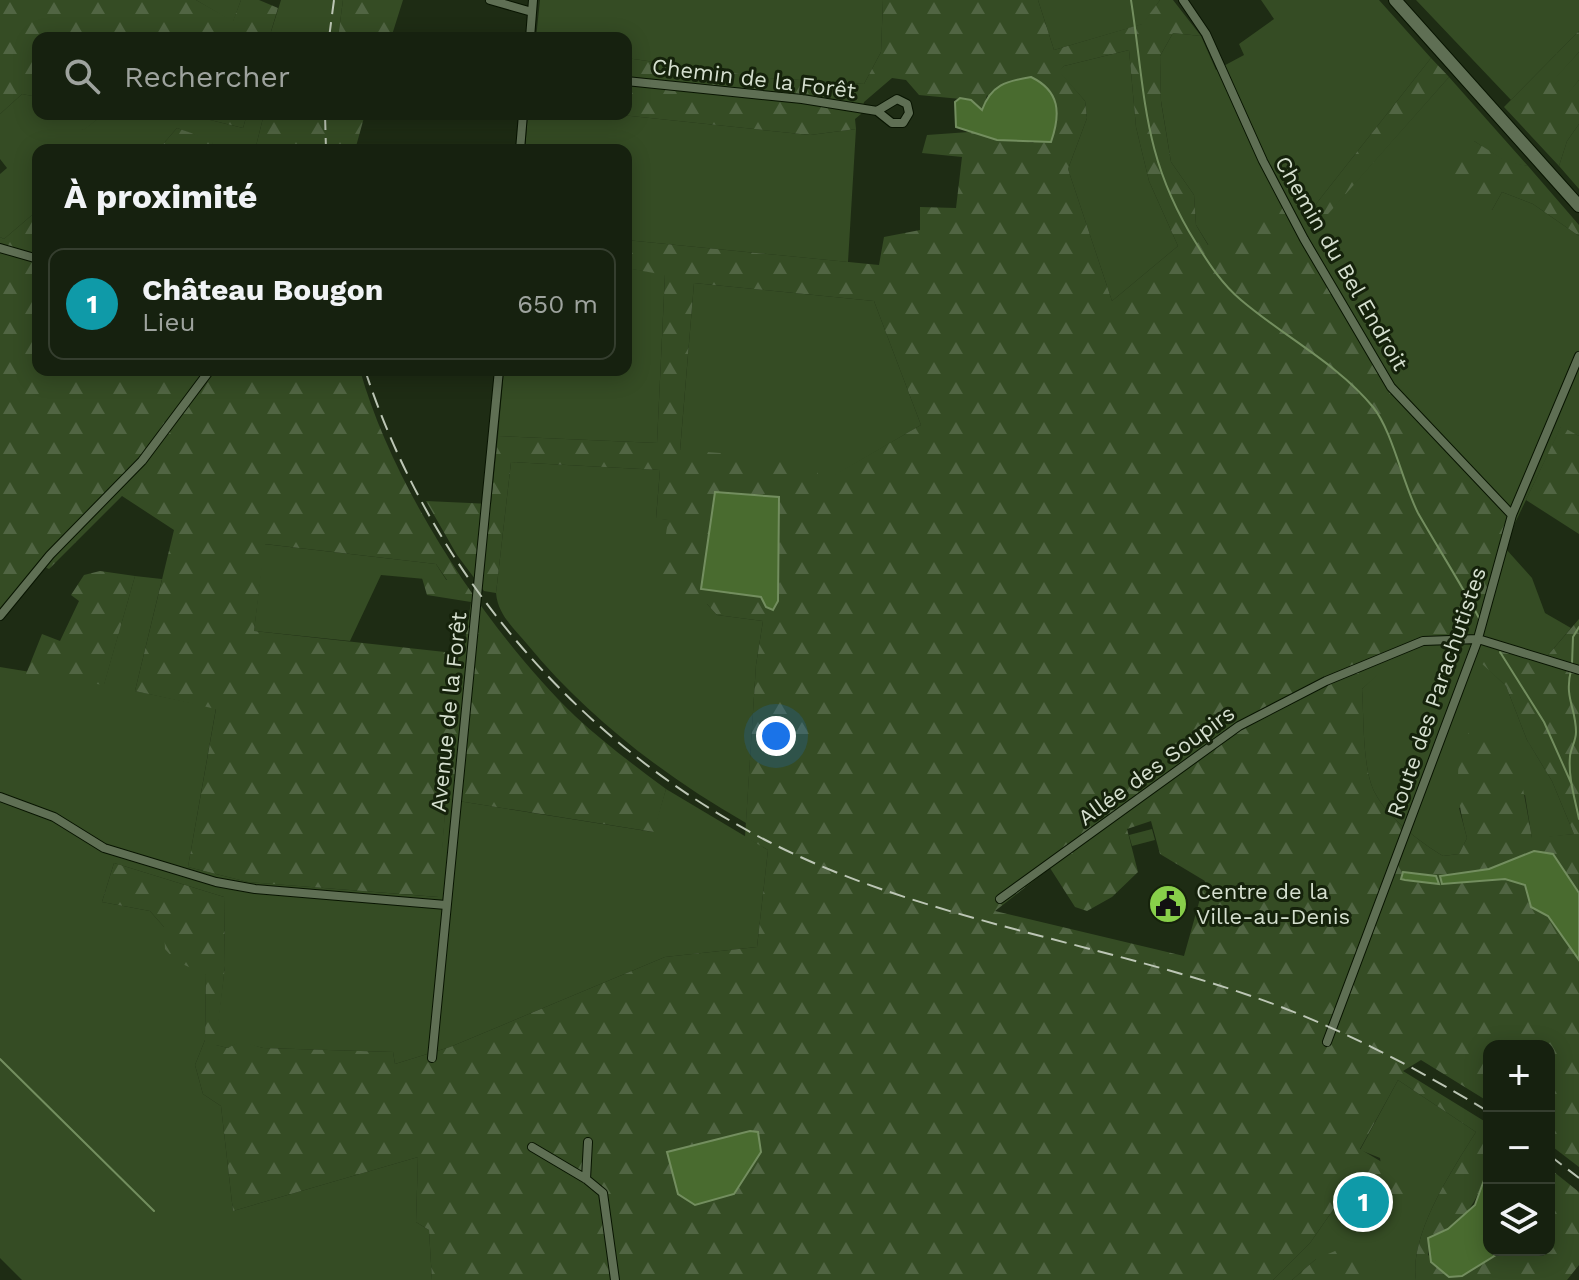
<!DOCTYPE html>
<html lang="fr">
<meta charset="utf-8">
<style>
body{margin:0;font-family:"Work Sans",sans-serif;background:#1f2918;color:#f1f3f6}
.controls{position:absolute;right:24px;bottom:24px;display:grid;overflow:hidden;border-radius:16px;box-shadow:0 4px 20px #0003}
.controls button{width:72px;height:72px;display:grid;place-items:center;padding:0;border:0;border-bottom:2px solid #353e2f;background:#16210f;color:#f1f3f6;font:40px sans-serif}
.you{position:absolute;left:776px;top:736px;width:28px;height:28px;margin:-20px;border:6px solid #fff;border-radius:50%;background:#1a73e8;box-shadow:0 0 0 12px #1a73e833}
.badge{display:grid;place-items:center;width:52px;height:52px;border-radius:50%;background:#0f766e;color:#fff;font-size:26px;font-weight:700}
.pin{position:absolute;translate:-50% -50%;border:4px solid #fff;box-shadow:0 2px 8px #0006}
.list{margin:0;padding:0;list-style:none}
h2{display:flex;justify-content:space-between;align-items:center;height:104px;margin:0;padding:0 32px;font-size:34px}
h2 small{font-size:26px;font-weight:400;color:#9ea39e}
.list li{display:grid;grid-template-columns:52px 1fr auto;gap:24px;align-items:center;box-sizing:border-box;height:112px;margin:0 16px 16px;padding:0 16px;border:2px solid #353e2f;border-radius:16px}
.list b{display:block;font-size:30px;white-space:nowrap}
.list p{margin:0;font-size:26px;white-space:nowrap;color:#9ea39e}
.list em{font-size:26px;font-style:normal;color:#9ea39e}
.icon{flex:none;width:44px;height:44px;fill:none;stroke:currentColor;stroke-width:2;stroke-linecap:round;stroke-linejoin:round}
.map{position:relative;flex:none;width:1579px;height:1280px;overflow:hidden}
.search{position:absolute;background:#16210f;box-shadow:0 4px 20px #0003;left:32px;top:32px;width:600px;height:88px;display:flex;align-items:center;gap:20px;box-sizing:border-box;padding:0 28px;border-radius:16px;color:#9ea39e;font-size:30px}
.panel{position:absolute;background:#16210f;box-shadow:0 4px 20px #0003;left:32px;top:144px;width:600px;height:232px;border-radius:16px}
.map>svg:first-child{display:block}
</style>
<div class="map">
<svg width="1579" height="1280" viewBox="0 0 1579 1280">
<defs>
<pattern id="forest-firs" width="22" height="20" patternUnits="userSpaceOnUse" patternTransform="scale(2)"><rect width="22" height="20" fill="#354c24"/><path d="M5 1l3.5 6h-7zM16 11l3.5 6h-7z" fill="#516543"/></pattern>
</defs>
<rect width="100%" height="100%" fill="#1e2c14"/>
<path fill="#354c24" d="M196,0h45l-8,22z
M281,0h62l-5,38h-69z
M540,0h343l-2,52 -17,32 -95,-6 -143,-20v-20h-90z
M1038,0h122l-17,24 -89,26z
M1261,0h118l52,58 -115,146 5,17 128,-144 79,89 -22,-4 -32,-21 18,69 10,-18 31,12 46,32v200l-18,-9 -46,96 -127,-134 -107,-185 -72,42 -13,-21 -2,-30 -23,-33 -10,-61 -1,-45 13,-23 28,3 15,34 28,-15 -5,-11 35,-25z
M1416,0h163v31l-68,69z
M1129,50l7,77 13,54 29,65 -66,55 -44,-132 19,-51 -2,-17 -27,-30 6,-5z
M1579,52v28l-11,14 -16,-13z
M22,94l16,3v17h21l24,16 21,-16h82l57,14 4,-14h17l-9,36h-47l5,-8 -36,-14 -19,22h-120v60l-34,29 -4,-2v-63l7,-6 -7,-9v-45z
M528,114h84l198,21 46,-6 -8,133 -222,-22v-90h-101z
M1579,124v65l-20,-23 8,-25z
M626,268l39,6 -8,169 -159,-7 6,-66h122z
M694,283l180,18 47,124 -101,59 -140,-33z
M511,462l149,8 -4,48 12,2 39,84 10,11 46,6 -7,44 -10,158c-82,-47 -159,-106 -219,-179 -14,-17 -29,-29 -31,-51z
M264,544l172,20 11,17 -66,-6 -31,66 -96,-10z
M1506,549l26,29 13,35 26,15 -28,33h-63l26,25 21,54 25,41 22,53 -42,5 -7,-44 -66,13 8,30 -8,16 -16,2c-23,-14 -55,-38 -68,-63 -13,-24 -11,-76 -13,-104z
M135,576l27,3 -27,112 81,17 -28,159 60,15 190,15 8,-98 207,33 13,-43 102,61 -11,97 -92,10 -215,90 -55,17 -2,-12 -130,-4 -23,-6 -12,6 -13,-3 10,-79 -1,-69 -110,-34 -12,39 48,9 56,64 -1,65 -10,25 8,29 18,12 12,105 185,-54 -2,65 13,8 3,50h-410l-22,-22v-591l104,17z
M1152,829l3,11 -23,6 -3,-11z
M1398,1080l78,52c-24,38 -67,103 -60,148h-40v-19l-60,-2 -24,21h-19l37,-37 32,-46 21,-15 24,25 -7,-49 -20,-8z"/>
<path fill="url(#forest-firs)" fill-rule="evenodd" d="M0,0h196l37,21 8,-21h18l19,8 -9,30h-231v59l-16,-3 -22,20z
M343,0h60l-12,38h-53z
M883,0h155l16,50 88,-26 18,-24h13l28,36 -28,-3 -13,23 1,46 10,60 23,33 2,30 12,20 73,-42 107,186 127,134 -41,108 -69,19 -43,39c2,28 0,80 13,104 13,25 45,49 68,63l16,-2 8,-16c-10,-37 -17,-82 8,-115l16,3 28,41 13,71 42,-4 -22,-53 -25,-41 -21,-54 -27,-25 7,-17 57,17 36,-42v274l-26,-40 -64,26h16l21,6 5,22 17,9 31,44v207l-30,-23v-98h-60v56l-68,-42 -18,11 86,53c0,48 -7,94 -58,112l-3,19 34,21 42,-26h45v-82l30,24v73l-12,15h-151c-7,-45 36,-110 60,-148l-78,-52 -38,69 47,28 1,16 -21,14 -24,-25 -21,15 -32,46 -37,37h-841l-3,-50 -13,-8 2,-65 -185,54 -12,-105 -18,-12 -8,-29 10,-25 1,-65 -30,-14 -11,-12 -1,-22 -14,-16 -48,-9 12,-39 110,34 1,69 -9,79 12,3 12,-7 23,7 130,4 2,12 55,-17 215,-90 92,-10 11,-97 -23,-13 11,-172 7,-44 -46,-6 -10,-11 -50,-7 11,-77 -12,-1 4,-49 -149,-8 -15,131 -12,-2 -27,-36 -31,-54 65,3 7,-68 159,7 8,-168 -39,-7v-28l253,25 5,-28 36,-7v-23l36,1 6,-51 -40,-4 5,-18 42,-3 65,11 -47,-48 -4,15 -12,-10 -52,-5 -13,-15 -14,-2 -28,24 -3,12 -6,5 1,10 -46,6 -198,-21h14v-56l143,20 95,6 17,-32zM1129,50l7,77 13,54 29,65 -66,55 -44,-132 19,-51 -2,-17 -26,-30 5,-5zM694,283l180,18 47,124 -101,58 -5,-23 -135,-10zM779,497l-1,104 -5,8 -7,-2 -5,-10zM1151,821l9,33 45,27 -21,75 -189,-45 55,-43 25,39 12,4 25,-14 26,-25 -11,-43z
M1579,31v21l-26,29 15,12 11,-13v44l-12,17 -8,25 -55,-59z
M1431,58l18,19 -128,145 -5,-18z
M59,114h45l-20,16 -15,-1z
M186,114h61l-4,14z
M264,114h101l-10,36h-100z
M177,128l37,13 -6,9h-50z
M1474,141l32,20 22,5 51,59v11l-46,-32 -31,-12 -10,18 -46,-29 6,-20z
M38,210v160h322c33,118 127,261 215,346 28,26 60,50 91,73l-12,43 -208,-33 -7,98 -191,-15 -60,-15 28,-158 -81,-18 39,-161 -52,-34 -73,73 -11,-5 -38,46v-373l4,2zM265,544l171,20 11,16 -25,-2 5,17 44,7 -8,52 -209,-23z
M1561,426l18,10v98l-53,-34z
M100,571l35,5 -31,109 -78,-11 16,-40 18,7 19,-40 -8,-6 13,-20z
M1347,1246l29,15v19h-84l24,-21z"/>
<path fill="#496b2f" stroke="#738e5f" stroke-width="2" d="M1031,77c29,14 30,36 20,65l-54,-2 -41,-13 -1,-25 5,-4 11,2 11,10c9,-25 24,-29 49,-33z
M715,492l64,5 -1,104 -5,9 -7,-3 -5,-10 -60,-8z
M1534,851l19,3 26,39v67l-31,-44 -17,-9 -6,-22 -20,-6 -63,5 -2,-8 49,-7z
M1403,872l33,4 3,8 -34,-4 -4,-1z
M750,1131l8,1 3,20 -27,42 -39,11 -17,-11 -11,-42z
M1489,1166v84h15l-42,26 -13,1 -18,-15 -3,-24 20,-9 27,-24z"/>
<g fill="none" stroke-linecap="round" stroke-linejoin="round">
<path stroke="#738e5f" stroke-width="2" d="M1131,0c15,96 11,157 65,243 13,21 26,41 45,57 42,36 97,64 132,107 19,23 30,77 45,106 20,35 42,69 61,105
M1500,652l44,70 28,63
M1572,664l1,-27 6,-10
M1571,670c-7,28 5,38 5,62 0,9 -5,16 -6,24 -2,22 5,43 9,63
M0,1059l154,152"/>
<g stroke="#081401" stroke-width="10">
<path id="street" d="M490,0l42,12
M1183,0l23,34 57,127 41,78 87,148 121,128
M530,38l3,-38
M626,81l176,18 75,12 15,12h11l6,-10 -2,-9 -10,-5 -20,12
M520,150l3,-36
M0,248l38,11
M0,616l50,-61 92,-94 68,-91
M0,797l54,20 50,31 112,34 39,7 191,16
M1000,899l239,-173 87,-45 97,-40 55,-2 101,31
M1327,1042l150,-400 35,-127 67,-159
M432,1058l67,-688
M532,1147l54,32 17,14 12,87
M586,1179l2,-37"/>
</g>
<g stroke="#081401" stroke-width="14">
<path id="secondary" d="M1395,0l184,206"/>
</g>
<use href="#street" stroke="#5f6f54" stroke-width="8"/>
<use href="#secondary" stroke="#5f6f54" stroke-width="12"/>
<path stroke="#bcc6b5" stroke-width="2" stroke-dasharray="16 8" stroke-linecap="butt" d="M329,38l5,-38
M325,114l1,36
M365,370c74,226 247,412 468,501 136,55 283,78 421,126 83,29 160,70 235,115
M1549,1155l30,23"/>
</g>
<defs>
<g id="civic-disc" transform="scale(2)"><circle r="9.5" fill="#88cf4a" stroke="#15220b"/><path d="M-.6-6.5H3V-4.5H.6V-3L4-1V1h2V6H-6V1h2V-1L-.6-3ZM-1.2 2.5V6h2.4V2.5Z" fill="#111"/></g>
</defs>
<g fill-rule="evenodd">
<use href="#civic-disc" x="1168" y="904"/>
</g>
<g text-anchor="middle" stroke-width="6" stroke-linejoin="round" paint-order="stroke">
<g font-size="22" fill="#d5dfcf" stroke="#15220b">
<text transform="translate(754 78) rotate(7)" y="8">Chemin de la Forêt</text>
<text transform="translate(1342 263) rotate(60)" y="8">Chemin du Bel Endroit</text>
<text transform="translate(1436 692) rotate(-71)" y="8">Route des Parachutistes</text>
<text transform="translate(448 712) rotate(-84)" y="8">Avenue de la Forêt</text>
<text transform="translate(1156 765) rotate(-36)" y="8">Allée des Soupirs</text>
</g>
<g font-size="22" fill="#d5dfcf" stroke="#15220b" text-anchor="start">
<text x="1196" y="899">Centre de la<tspan x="1196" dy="25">Ville-au-Denis</tspan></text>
</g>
</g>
</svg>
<div class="controls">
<button>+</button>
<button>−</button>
<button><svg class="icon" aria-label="layers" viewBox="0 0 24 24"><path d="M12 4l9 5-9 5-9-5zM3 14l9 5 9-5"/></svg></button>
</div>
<div class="you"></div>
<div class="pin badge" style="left:1363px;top:1202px;background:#0f9aa8">1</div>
<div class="search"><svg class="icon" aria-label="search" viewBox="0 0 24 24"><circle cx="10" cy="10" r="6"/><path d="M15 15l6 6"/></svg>Rechercher</div>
<section class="panel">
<h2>À proximité<small></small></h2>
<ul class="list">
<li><span class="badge" style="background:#0f9aa8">1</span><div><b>Château Bougon</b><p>Lieu</p></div><em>650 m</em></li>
</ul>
</section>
</div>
